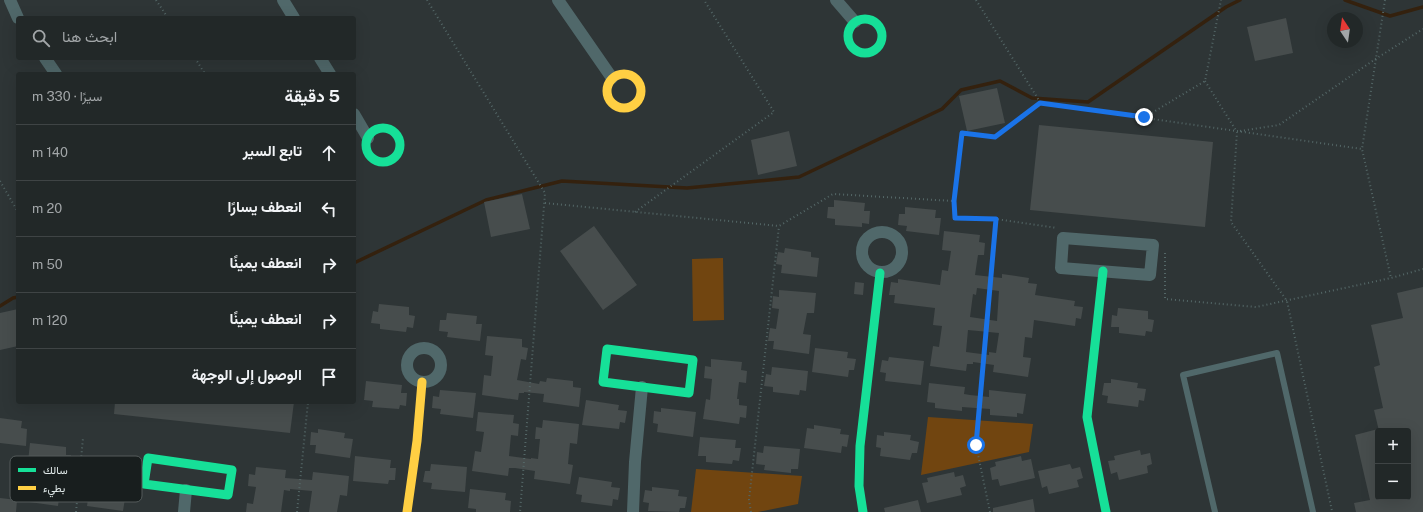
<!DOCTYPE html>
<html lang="ar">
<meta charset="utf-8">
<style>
body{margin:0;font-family:"Public Sans",Vazirmatn,sans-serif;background:#2a3030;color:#f1f3f6;direction:rtl}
.controls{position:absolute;right:12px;bottom:12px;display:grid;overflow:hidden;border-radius:4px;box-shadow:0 4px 16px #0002}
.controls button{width:36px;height:36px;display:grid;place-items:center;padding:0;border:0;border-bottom:1px solid #3f4445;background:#222828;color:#f1f3f6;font:20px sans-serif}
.compass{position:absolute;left:1327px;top:12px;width:36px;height:36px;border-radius:50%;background:#222828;box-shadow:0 4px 16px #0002;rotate:347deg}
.stop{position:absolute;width:12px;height:12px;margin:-9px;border:3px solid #1a73e8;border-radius:50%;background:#fff}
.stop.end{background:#1a73e8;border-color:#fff;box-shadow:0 1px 4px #0008}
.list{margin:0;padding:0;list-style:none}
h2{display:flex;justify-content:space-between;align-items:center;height:52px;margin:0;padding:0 16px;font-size:17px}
h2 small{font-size:13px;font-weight:400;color:#a2a6a8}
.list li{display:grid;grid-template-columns:26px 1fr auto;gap:12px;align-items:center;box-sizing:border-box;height:56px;padding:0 16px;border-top:1px solid #3f4445}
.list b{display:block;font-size:15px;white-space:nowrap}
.list em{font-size:13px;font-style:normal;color:#a2a6a8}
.icon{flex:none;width:22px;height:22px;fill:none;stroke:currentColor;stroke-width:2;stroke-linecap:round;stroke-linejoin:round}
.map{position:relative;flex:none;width:1423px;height:512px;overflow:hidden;direction:ltr}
.search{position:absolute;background:#222828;box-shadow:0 4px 16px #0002;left:16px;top:16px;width:340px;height:44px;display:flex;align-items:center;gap:10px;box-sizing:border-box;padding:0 14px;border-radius:4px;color:#a2a6a8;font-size:15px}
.panel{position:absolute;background:#222828;box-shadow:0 4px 16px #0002;left:16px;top:72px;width:340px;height:332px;border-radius:4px;direction:rtl}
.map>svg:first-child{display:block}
</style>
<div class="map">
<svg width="1423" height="512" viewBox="0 0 1423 512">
<rect width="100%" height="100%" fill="#2e3536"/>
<path fill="#714510" d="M723,258l1,62 -31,1 -1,-62z
M928,417l105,7 -4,28 -108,23z
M696,469l106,7 -4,28 -40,8h-67z"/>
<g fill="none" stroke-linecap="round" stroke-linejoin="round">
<path stroke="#34210e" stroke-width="3.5" d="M1345,0l45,16 33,-9
M354,263l132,-63 76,-19 125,7 112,-11 143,-68 19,-19 39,-9 32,17 56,4 138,-95 14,-7
M0,306l13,-8 5,-1"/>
</g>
<path fill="#474d4d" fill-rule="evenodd" d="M1286,18l7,35 -38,8 -8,-34z
M997,88l8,35 -38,8 -8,-35z
M1039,125l174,17 -8,85 -175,-17z
M789,131l8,35 -39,9 -7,-35z
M522,194l8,35 -39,8 -7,-35z
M834,200l31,3 -1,8h6l-1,13 -7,-1v4l-27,-2v-6l-8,-1 1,-11h6z
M905,207l31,3 -1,8h6l-2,17 -33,-4 1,-5 -9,-1 1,-11h6z
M594,226l43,59 -34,25 -43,-59z
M944,231l36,4 -1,7 6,1 -1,12h-6l-3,20 27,3v-4l27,4 -1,5 9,1 -2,11 40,6 -1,5 9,1 -2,12 -5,-1 -1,8 -41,-6 -2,18 -7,-1 -2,20 8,1 -3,19 -35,-5 1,-7 -21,-3v2h-6l-1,7 -36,-5 3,-20 6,1 3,-21 -9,-1 2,-17 -41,-5 1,-8h-6l2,-13 7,1v-4l42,6 2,-15 6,1 3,-20 -9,-1zM977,288l22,3 -2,30 -27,-4 3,-23 3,1zM968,330l31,3 -3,20 -7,-1v3l-23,-3z
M785,248l26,4v5l8,1 -2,19 -36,-4 1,-8 -6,-1 2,-12 6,1z
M855,282l9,1 -1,12 -9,-1z
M1423,287v225h-67l-2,-9 16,-3 -15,-65 23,-6v68h30v-66h-29l-5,-21 9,-2 -9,-41 6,-2 -9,-40 32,-7 -6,-25z
M779,290l37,3 -2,20h-7l-4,21 8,1 -2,19 -36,-5 1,-8h-6l2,-13 6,1 3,-20 -7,-1 1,-12 6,1z
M379,304l30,3v8l6,1 -2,12 -6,-1 -1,5 -26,-3v-5l-9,-1 2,-12 5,1z
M1118,308l30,3v8l6,1 -2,12 -6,-1 -1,5 -26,-3v-6h-8l1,-12 5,1z
M18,309v37l-18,4v-37z
M447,313l30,3 -1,8h6l-2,17 -33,-4 1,-5 -9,-1 1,-11h6z
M487,336l35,3v8l6,1 -2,12 -5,-1 -4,21 22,4 1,-3 6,1 1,-4 26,3v6l8,1 -2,19 -36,-5 1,-8 -20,-2v1h-5l-1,7 -36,-5 2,-20 7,1 2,-20 -8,-1z
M815,348l33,4 -1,6 9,1 -2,11h-5l-1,7 -36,-5z
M889,357l35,4 -3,24 -36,-4 1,-8 -6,-1 2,-12 6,1z
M711,359l31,3 -1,8 6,1 -1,12 -7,-1 -2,17h2v6l8,1 -1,12 -6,-1 -1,7 -36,-5 3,-20 4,1 2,-21 -8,-1 1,-12 6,1z
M772,367l36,4 -2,20 -6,-1 -1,5 -26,-3v-5l-9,-1 2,-12 5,1z
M1111,379l27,4 -1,5 9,1 -2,12 -5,-1 -1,7 -31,-4 1,-7 -6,-1 2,-12h7z
M366,381l36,4 -1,8h6l-1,13 -6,-1 -1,4 -27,-2 1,-6 -9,-1z
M929,383l36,4 -1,7 6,1 19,2v-7l37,4 -3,20 -6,-1v4l-27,-2v-6l-28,-2v4l-27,-3v-5l-8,-1z
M440,390l36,3 -3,25 -33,-4 1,-5 -9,-1 1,-12 6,1z
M586,400l33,5 -1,5 9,1 -2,12 -5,-1 -1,7 -37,-4z
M115,402h179l-4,31 -176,-19z
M661,408l35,4 -3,25 -36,-5 1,-8 -5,-1 1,-12 7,1z
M478,412l36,3 -1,8 6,1 -1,12 -7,-1 -2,21 22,3v-1l7,1 2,-20h-5l1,-12 6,1 1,-8 36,4 -2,20 -7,-1 -2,21 5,1 -3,19 -36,-5 1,-8 -20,-3h-6l-1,8 -36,-5 3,-20 6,1 3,-20 -8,-1z
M0,418l22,3 -1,7 6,1 -1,17 -26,-3z
M814,425l27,4 -1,5 9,1 -2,12 -5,-1 -1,7 -37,-5 3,-20 7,1z
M318,429l27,4 -1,5 9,1 -3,19 -35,-5 1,-8h-6l1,-13 7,1z
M884,432l27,3 -1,5 9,2 -2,11h-5l-2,7 -30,-4 1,-8 -5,-1 1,-12 7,1z
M700,437l36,3 -1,8h6l-2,13 -6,-1 -1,4 -26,-2v-6h-8z
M30,443l36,4v8h5l-1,13 -6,-1 -2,20h4l-1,12 -6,-1 -1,8 -36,-5 2,-20 7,1 3,-19 -6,-1z
M764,446l36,3 -2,20h-7v4l-27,-3 1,-5 -9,-1 1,-12 6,1z
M1140,450l1,5 9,-2 2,11 -5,2 1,7 -29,7 -2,-8 -6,2 -3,-13 7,-1 -1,-4z
M355,456l36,4 -1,8h6l-1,12h-6l-1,4 -35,-3z
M1021,456l1,5 9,-2 4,19 -35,8 -2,-7 -6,1 -2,-12 6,-2 -1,-4z
M431,464l36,3 -2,25 -34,-3 1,-6 -9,-1 2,-11h5z
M1070,464l2,5 8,-2 3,11 -6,2 2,7 -30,7 -2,-8 -5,2 -4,-17z
M256,467l30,3 -1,8 27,2 1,-8 36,4 -2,20 -7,-1 -3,17h-28l3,-21 -22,-2v2l-6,-1 -3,22h-35l1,-9 6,1 3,-17 -8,-1 1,-12 6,1z
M954,472l1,5 8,-2 3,11 -6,2 2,7 -35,8 -5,-20 6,-1 -1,-4z
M579,477l33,5 -1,5 9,1 -2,12 -5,-1 -1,7 -31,-4 1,-7 -6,-1z
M91,482l27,4 -1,5 9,1 -3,19 -36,-5 1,-7 -6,-1 2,-13 6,1z
M652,487l27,3 -1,6 9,1 -2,11h-5l-1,4 -31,-1 1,-8 -6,-1 2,-12 7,1z
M470,489l36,4 -1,7 6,1 -1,11h-34v-3l-8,-1z
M0,498l17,2 -1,12h-16z
M1033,499l2,13h-42v-4z
M918,500l3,12h-36l-1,-4z"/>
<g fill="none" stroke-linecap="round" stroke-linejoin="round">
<path stroke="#546767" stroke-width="2" stroke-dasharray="1 3" stroke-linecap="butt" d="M156,0l12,18
M427,0l118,193 -25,319
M976,0l64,102
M1385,0l-23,149 29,129
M195,58l10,16
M1205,81l32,51 -6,90 56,79 45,210
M1145,117l60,-36 16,-81
M1240,131l39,-6 98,-67 46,-29
M0,181l18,31
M954,201l1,17 41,1 61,9
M545,203l234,23 54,-32 121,7 8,-68 33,4 46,-34 321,46
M635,212l139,-100 -70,-112
M1165,253v46l91,8 135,-29 32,-9
M76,512l7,-74
M297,512l11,-110
M751,512l-2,-12 30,-274
M990,512l-14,-67 20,-226"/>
<path stroke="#50686a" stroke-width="6" d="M1215,512l-32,-137 94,-22 36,159"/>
<path stroke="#50686a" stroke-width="12" d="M10,0l8,18
M283,0l11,18
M558,0l54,78
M836,0l19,22
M45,58l11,16
M320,58l10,16
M354,114l14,24
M862 252a20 20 0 1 1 40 0a20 20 0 1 1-40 0Z
M1063,238l90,7 -3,30 -89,-7z
M407 365a17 17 0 1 1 34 0a17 17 0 1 1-34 0Z
M184,512l2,-22
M633,512l2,-50 7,-75"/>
<path stroke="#16e098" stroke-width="9" d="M848 36a17 17 0 1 1 34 0a17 17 0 1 1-34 0Z
M366 145a17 17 0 1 1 34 0a17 17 0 1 1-34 0Z
M1103,271l-16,146 19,95
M607,349l86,11 -4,33 -86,-11z
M148,458l84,12 -4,25 -84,-11z
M863,512l-4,-26 1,-40 20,-173"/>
<path stroke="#ffcf43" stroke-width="9" d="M607 91a17 17 0 1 1 34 0a17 17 0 1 1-34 0Z
M407,512l10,-71 5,-59"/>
</g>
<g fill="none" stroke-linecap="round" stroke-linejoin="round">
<path stroke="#1a73e8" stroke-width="5" d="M976,445l20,-226 -41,-1 -1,-17 8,-68 33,4 45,-34 104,14"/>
</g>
<rect x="10" y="456" width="132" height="46" rx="6" fill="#181e1e" stroke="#545b5b" stroke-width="1"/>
<rect x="18" y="468" width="18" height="4" fill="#16e098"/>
<rect x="18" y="486" width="18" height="4" fill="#ffcf43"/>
<g font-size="11" fill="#e1eaea">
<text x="43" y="474">سالك</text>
<text x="43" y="492">بطيء</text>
</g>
</svg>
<div class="controls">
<button>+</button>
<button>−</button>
</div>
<svg class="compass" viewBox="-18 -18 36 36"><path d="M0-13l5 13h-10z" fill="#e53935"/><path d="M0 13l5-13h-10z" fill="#a2a6a8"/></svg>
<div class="stop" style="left:976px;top:445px"></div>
<div class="stop end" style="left:1144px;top:117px"></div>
<div class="search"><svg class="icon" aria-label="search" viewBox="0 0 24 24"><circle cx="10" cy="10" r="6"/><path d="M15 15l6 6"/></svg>ابحث هنا</div>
<section class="panel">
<h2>5 دقيقة<small>سيرًا · 330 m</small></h2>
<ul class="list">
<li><svg class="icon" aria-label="ahead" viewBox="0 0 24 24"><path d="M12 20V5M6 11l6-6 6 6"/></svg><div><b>تابع السير</b></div><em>140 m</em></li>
<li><svg class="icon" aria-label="left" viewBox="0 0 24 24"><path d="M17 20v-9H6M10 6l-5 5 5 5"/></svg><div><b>انعطف يسارًا</b></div><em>20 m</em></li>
<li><svg class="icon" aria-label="right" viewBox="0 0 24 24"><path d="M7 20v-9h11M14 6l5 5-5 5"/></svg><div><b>انعطف يمينًا</b></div><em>50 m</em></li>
<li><svg class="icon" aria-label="right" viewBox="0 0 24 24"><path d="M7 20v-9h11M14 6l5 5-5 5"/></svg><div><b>انعطف يمينًا</b></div><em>120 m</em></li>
<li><svg class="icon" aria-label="arrive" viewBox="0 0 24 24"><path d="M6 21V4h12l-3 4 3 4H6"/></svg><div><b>الوصول إلى الوجهة</b></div></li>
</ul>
</section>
</div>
